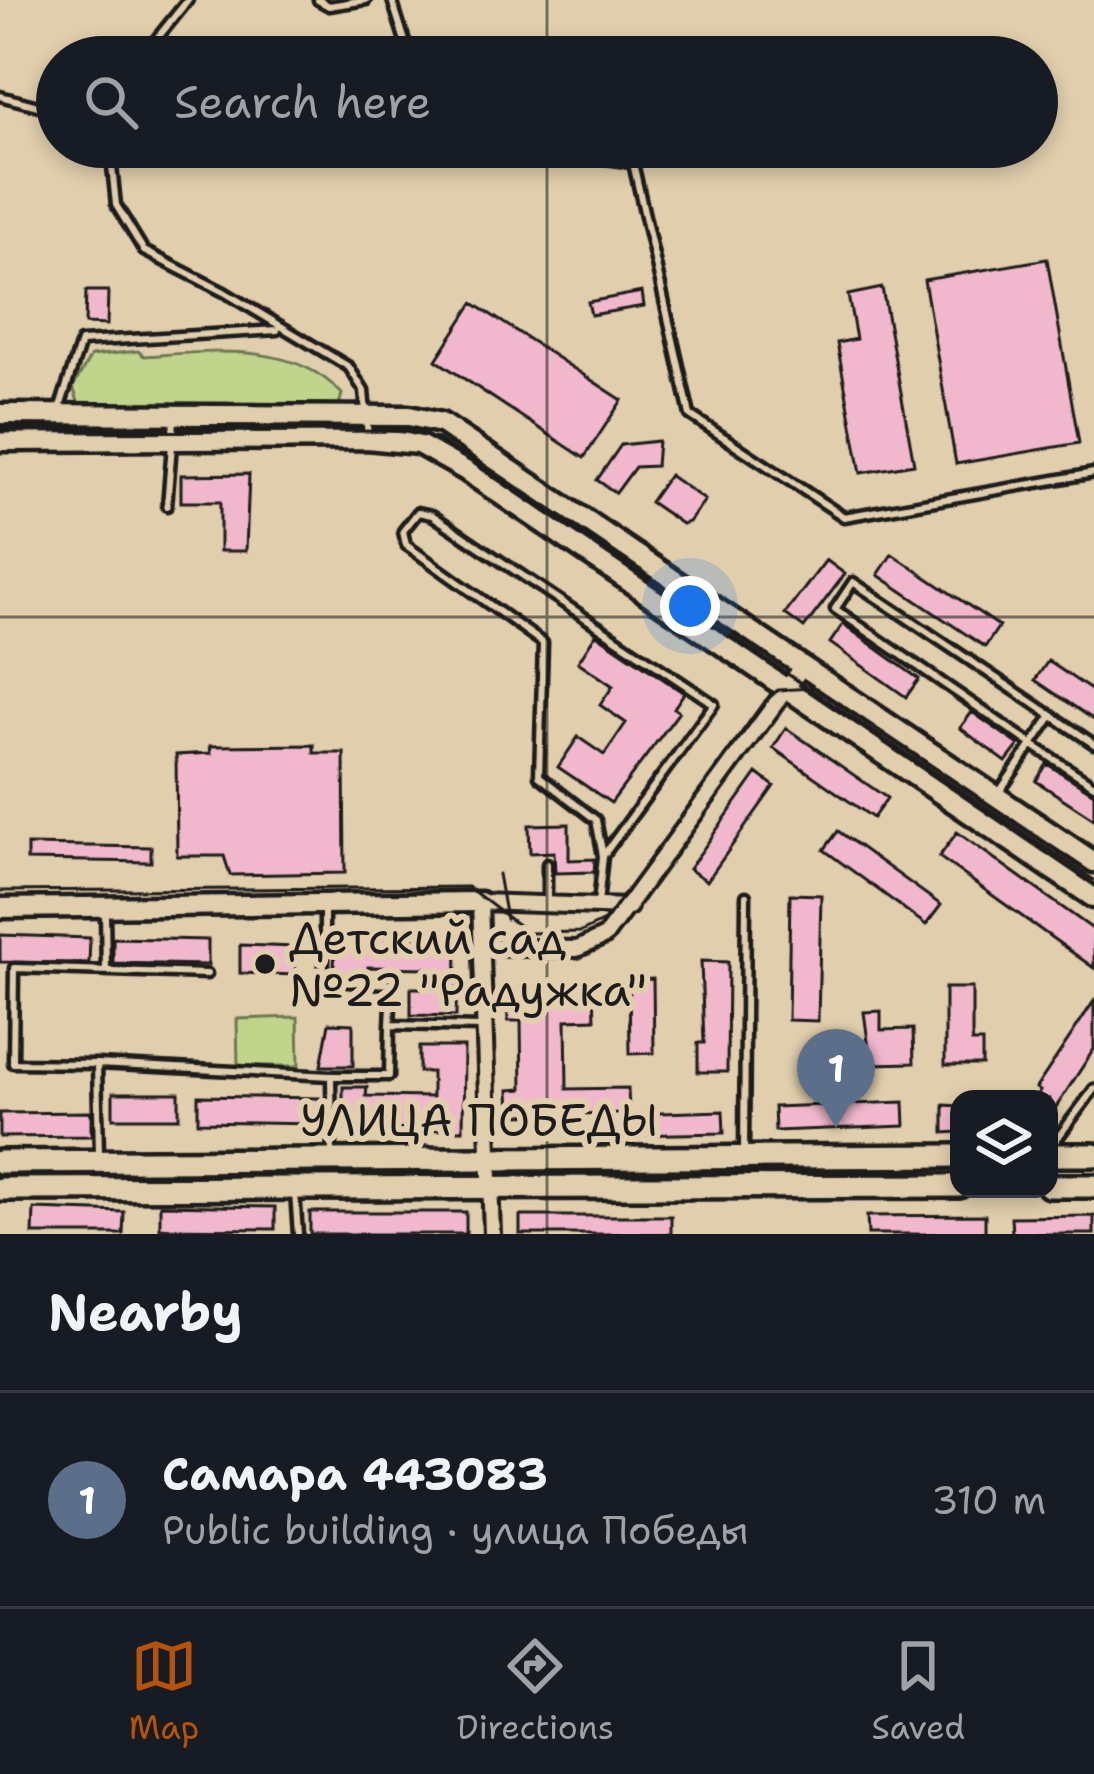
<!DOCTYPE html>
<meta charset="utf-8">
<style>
body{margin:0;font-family:"Shantell Sans",sans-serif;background:#20242c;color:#f1f3f6}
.controls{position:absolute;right:36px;bottom:36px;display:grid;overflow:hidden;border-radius:24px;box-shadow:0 6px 18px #0003}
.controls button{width:108px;height:108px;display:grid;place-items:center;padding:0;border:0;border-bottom:3px solid #363941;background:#171b24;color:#f1f3f6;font:60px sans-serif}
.you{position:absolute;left:690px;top:606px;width:42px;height:42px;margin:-30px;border:9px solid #fff;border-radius:50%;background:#1a73e8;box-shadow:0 0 0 18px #1a73e833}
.badge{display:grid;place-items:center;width:78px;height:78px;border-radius:50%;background:#b45309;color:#fff;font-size:39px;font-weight:700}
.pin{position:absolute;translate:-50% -99px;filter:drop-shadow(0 3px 6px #0008)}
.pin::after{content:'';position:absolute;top:63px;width:42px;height:36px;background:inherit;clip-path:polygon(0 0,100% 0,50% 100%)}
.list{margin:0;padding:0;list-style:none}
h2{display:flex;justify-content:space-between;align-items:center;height:156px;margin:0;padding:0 48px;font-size:51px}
h2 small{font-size:39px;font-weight:400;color:#9ea1a6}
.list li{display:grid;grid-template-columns:78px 1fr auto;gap:36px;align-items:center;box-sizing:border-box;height:216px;padding:0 48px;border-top:3px solid #363941}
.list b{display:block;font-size:45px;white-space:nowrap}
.list p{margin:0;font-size:39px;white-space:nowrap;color:#9ea1a6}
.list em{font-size:39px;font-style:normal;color:#9ea1a6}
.icon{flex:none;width:66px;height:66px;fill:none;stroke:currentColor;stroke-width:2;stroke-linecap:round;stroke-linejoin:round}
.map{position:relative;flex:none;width:1094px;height:1234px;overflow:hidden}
.search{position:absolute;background:#171b24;box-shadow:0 6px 18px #0003;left:36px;right:36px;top:36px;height:132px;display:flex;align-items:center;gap:30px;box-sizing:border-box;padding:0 42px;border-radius:66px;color:#9ea1a6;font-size:45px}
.sheet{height:372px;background:#171b24}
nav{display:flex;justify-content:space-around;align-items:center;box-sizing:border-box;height:168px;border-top:3px solid #363941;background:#171b24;font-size:33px;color:#9ea1a6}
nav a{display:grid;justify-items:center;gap:6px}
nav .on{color:#b45309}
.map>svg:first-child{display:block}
</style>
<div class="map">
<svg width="1094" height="1234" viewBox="0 0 1094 1234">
<rect width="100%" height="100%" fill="#e0ceac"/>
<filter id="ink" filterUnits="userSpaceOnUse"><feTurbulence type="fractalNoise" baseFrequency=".00833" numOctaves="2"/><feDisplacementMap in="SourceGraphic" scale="24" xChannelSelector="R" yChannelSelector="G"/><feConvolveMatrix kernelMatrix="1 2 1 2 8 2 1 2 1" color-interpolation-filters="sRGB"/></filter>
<g filter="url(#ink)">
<path fill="#c0d58b" stroke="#6e7854" stroke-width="3" d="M138,351l6,5c65,-4 150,-16 198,38l-4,15 -258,-2 -7,-20 18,-31z
M298,1017l1,49h-61l-1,-47z
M430,1169v7l-430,4v-7z"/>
<path fill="#f1b8cd" stroke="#1c1c1c" stroke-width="3" d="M1047,259l32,184 -123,21 -32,-184z
M882,288l32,176 -53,9 -24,-130 19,-4 -8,-44z
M86,291h22l-1,34 -22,-1z
M642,292l2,14 -53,9 -3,-13z
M473,303l149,97 -38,58 -148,-98z
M658,441l-2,25 -21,1 -19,26 -19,-13 24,-35z
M249,474l-3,77h-26v-49h-39v-27z
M669,475l36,25 -16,22 -7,2 -32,-22z
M892,554l107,72 -14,21 -107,-72z
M826,560l19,14 -41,54 -19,-14z
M843,624l76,55 -13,18 -76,-54z
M596,634l88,59 -10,15 5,4 -68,91 -53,-36 20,-30 26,18 22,-32 -26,-18 13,-19 -35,-24z
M1048,661l46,31v28l-59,-40z
M972,712l47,33 -13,17 -46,-34z
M786,728l101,70 -14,20 -100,-70z
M314,745v8h30l1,120 -115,2 -6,-19h-47l-1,-101 35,-2 -1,-7z
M1047,764l47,29v26l-58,-38z
M757,773l17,13 -67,95 -18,-12z
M569,824v36l26,-1 -1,13 -39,1 -1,-21 -24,1 -1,-28z
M838,831l103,74 -15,20 -102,-75z
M957,832l137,98v38l-155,-111z
M27,845l124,2v15l-124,-2z
M790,894l31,1 -3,126 -30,-1z
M0,935l90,3 -1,25 -89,-1z
M335,937l122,2 -1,77 -45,-1v-27h17v-20l-60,-1v8l-34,-1z
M113,938l95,2v25l-95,-2z
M240,945l55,2v28l-55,-2z
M701,961l27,1 -1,110h-29v-29h6z
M653,979l1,74 -24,1 -1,-74z
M945,988h27v54h10v23h-37z
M594,993l1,26 -29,1 1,69 61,-1 1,25 -119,2 -1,-25 13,-1 -1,-68h-13l-1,-26z
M1094,1001v48l-45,69v-19h-14l5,-8 -4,-3z
M881,1011v19l32,-1 1,34 -43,1 -7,-52z
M329,1023l24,1v42h-32z
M419,1047h45l-1,83 -120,-1v-42h24l-1,9 66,1v-25h-13z
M113,1093h66v25h-66z
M198,1096l121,2v26l-121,-2z
M904,1102l1,24 -130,5 -1,-24z
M944,1105l15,1v26l-15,1z
M723,1111l1,22 -94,2 -1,-21z
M91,1112v24l-91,1v-24z
M160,1205l115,2v22l-115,-1z
M34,1209l90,3 -1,22h-90z
M310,1212h156v22h-156z
M985,1215v19h-117l-1,-18z
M520,1216h151v18h-151z
M1094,1216v18h-82l-1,-17z"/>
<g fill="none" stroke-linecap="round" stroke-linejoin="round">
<g stroke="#1c1c1c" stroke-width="15">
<path id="lane" d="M318,0l11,6 37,-6
M392,0l18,57
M142,57l46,-57
M0,96l57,15
M110,147l6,58 28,46 80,41 125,75 15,24 4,45
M528,147l105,16 57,252 154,102 250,-44
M59,410l22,-68 196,-12
M167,506l7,-86
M1032,745l62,40
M1033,745l-198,-136 18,-27 241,162
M998,794l53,-77
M598,904l5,-48 -7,-36 -57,-44 4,-133 -137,-98 -3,-14 15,-19 14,3 282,189 -111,152
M547,905v-41
M324,906v75l68,3 -2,41 92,2
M105,913l1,58
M97,1064l-84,-1 1,-95 193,6
M1050,1148l44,-59
M99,1154l-2,-90 234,12
M332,1154l-1,-78h58l1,-51
M744,1154l2,-258
M295,1193l3,41"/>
</g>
<g stroke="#1c1c1c" stroke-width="22">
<path id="street" d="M484,947l93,2 28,-13 198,-270
M492,1234l-12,-332 149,5"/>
</g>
<g stroke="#1c1c1c" stroke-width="27">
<path id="secondary" d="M0,414l409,2 32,7 653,439
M0,441l367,-2 51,5 48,27 628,427
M0,908l480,-6"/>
</g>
<g stroke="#1c1c1c" stroke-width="30">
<path id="primary" d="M1049,1155h45
M0,1162l959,-6
M1049,1186h45
M0,1189l959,-3"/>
</g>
<use href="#lane" stroke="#e0ceac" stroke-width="6"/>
<use href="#street" stroke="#e0ceac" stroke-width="14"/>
<use href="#secondary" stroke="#e0ceac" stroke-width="18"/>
<use href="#primary" stroke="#e0ceac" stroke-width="21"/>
<path stroke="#1c1c1c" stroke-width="3" d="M0,432l400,-1 38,8 656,441
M498,874l8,45
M0,891l468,-4 60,46 53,-1 25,-12 157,-217 15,-13 34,-2"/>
</g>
</g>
<path fill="none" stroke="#1c1c1c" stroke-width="3" stroke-opacity="0.55" d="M547,0v57M547,147v1087M0,617h1094"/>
<circle fill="#1c1c1c" stroke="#e0ceac" stroke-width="4.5" cx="265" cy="964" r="12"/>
<g text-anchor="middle" stroke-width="12" stroke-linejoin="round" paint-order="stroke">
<g font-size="45" fill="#1c1c1c" stroke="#e0ceac" text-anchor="start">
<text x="289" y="954">Детский сад<tspan x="289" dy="52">№22 "Радужка"</tspan></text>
</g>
<g font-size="45" fill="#1c1c1c" stroke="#e0ceac">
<text x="479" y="1136">УЛИЦА ПОБЕДЫ</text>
</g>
</g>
</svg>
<div class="controls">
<button><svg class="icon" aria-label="layers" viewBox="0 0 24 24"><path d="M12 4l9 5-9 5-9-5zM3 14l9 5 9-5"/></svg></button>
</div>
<div class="you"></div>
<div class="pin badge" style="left:836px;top:1128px;background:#5c6f8a">1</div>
<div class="search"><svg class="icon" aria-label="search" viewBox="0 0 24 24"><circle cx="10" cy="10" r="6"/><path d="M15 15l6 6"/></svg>Search here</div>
</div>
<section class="sheet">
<h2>Nearby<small></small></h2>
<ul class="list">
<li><span class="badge" style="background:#5c6f8a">1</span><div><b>Самара 443083</b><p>Public building · улица Победы</p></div><em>310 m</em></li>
</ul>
</section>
<nav>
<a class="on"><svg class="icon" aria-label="map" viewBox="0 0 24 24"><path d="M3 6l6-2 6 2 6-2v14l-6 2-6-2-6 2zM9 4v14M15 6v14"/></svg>Map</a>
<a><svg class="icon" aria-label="directions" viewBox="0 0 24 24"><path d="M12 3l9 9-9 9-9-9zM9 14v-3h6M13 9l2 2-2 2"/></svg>Directions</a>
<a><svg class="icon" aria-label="saved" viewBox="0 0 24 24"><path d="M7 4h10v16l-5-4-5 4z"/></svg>Saved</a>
</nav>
